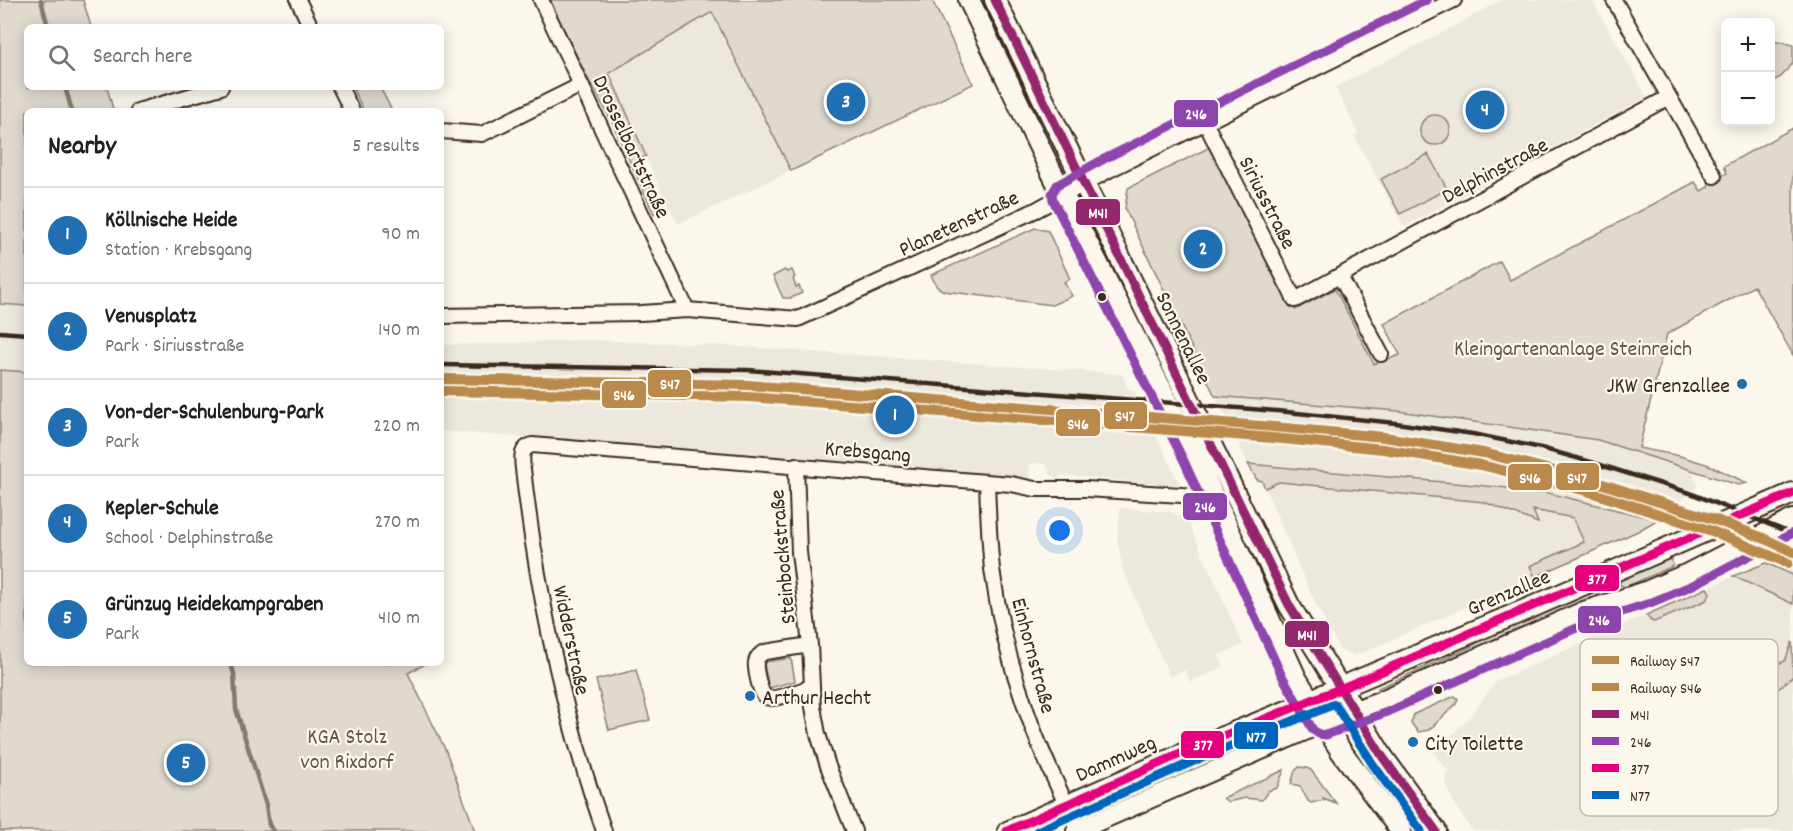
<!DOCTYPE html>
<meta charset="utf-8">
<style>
body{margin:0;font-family:Dekko,sans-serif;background:#f2f2f2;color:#202124}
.controls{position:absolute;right:18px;top:18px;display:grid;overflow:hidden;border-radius:9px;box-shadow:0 3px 15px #0003}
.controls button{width:54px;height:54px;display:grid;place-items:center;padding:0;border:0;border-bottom:2px solid #e0e0e0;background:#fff;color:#202124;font:30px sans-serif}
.you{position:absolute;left:1060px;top:531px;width:21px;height:21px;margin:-15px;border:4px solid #fff;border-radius:50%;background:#1a73e8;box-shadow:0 0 0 9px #1a73e833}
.badge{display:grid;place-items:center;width:39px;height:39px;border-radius:50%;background:#1f6fb2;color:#fff;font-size:20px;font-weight:700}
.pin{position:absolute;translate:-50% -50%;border:3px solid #fff;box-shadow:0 2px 6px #0006}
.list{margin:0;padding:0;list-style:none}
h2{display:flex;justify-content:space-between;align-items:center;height:78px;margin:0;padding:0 24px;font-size:26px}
h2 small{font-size:20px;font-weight:400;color:#757577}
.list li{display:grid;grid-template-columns:39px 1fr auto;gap:18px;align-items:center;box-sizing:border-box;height:96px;padding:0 24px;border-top:2px solid #e0e0e0}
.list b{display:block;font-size:22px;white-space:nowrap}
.list p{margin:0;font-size:20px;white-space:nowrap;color:#757577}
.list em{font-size:20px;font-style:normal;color:#757577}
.icon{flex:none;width:33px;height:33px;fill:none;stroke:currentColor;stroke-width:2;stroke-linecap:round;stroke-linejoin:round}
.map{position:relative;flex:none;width:1793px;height:831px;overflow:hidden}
.search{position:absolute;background:#fff;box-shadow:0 3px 15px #0003;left:24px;top:24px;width:420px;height:66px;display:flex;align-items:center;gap:15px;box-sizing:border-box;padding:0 21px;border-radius:9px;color:#757577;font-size:22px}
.panel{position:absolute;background:#fff;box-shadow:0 3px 15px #0003;left:24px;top:108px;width:420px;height:558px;border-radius:9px}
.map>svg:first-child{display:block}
</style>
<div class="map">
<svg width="1793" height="831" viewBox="0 0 1793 831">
<rect width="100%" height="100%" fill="#fbf7ec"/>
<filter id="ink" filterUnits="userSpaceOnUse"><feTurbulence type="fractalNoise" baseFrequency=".0167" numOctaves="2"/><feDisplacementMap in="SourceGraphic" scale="12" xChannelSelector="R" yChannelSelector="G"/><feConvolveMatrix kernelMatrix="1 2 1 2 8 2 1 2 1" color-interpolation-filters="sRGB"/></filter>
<g filter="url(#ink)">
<path fill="#ede8dd" d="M1502,0h90l55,97 -243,130 -50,-91 4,-3 -23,-46 116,-59z
M712,12l79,159 -113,53 -15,-29 -55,-122z
M0,304l27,2v66l-27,-2z
M590,340l126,5 406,29 6,15 6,1 47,96 -120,-11 -1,3h-4l-6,-4 -4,-10 -16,-1 -1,17 -64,-7 -524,-42v-86z
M1215,396l183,15 200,29 94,30 6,16 -41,34 -117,-29 -292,-27z
M1279,482l237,23 57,11 65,15 -283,125 -15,-6 -31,-60 -44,-102z
M1120,508l53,4 16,12 54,121 -24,10 5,12 -34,15 -5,-12 -15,7 -47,-107 -6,-31z
M1793,550v281h-320l-5,-6 -10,-15 -11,-21 -2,-12 3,-6 -15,-18 37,-36 26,-36z"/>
<path fill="#dfd9ce" stroke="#8d8276" stroke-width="1.5" d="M0,0h83l8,27h-64v60h80l6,22 -9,2h-77v195l-27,-2z
M550,0h382l41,84 -182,87 -79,-159 -103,61 37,83 -8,4 23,51 -7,3 -43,-94 -25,-45z
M976,0h12l77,161 -9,5z
M1771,42h12l10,3v18l-12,14 -10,5z
M352,87h28l12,24h-28z
M1420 130a15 15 0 1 1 30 0a15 15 0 1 1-30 0Z
M1793,128v227l-39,-69 -87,48 -28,114 41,8 29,9 38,18 -9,2 -140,-45 -200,-29 -183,-15 -90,-187 3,-21 82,-41 75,147 10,16 40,-21 39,75 26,-9 -16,-31 116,-63 10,19 185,-98 6,9 7,-4 1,-4 18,-10 -3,-7z
M1428,154l19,35 -47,25 -19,-35z
M1035,228l13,3 22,48 -6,3 8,14 -20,9 -108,-14 -7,-4 -6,-12z
M785,270l2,2 5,-2 3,7 -2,2 3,8 3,-1 3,7 -11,5h-8l-10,-22z
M0,370l27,2v291h400l-19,10 38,78 29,80h-475z
M1248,464l292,27 117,29 -19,11 -103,46 -5,-11 54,-24 -11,-24 -40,-8 5,13 -54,-21 -205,-20 -14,6 -3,-7 -5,-1z
M1671,557l2,8 -2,2 -46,20 -5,-2v-6z
M1766,563l27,12v29l-60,-28z
M1707,588l3,5 -2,5 -3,3 -51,21 -3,-1 -5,-6z
M1595,589l3,6 -1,4 -214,94 -5,-5 92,-41 39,-22z
M1792,642l1,34 -53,47 -27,-30 -4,3 -35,-41 3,-2 20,22 11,-9 6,14 -2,8 24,25 16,-15 -13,-17 11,-5 3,5 11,-5 -2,-5 23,-10z
M791,658l4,23 -26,7 -5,-23 1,-3z
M636,670l14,50 -41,10 -13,-50z
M1455,696l3,3 -2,5 -27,26 -11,2 -7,-9 3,-9z
M1277,719l9,13 -200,86 -4,-11z
M1299,767l8,1 4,2 25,33 -13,-5 1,2 -13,3 -3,-2 -8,-15 -9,-2 4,-13z
M1284,770l-7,18 -9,3 -6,9 -17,-2 -17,4 -5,-4z"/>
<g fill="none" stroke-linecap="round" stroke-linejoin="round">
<path stroke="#85796d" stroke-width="4.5" d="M41,0l7,27
M65,87l7,24
M231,663l3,11 2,35 30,96 3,20 5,6"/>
<g stroke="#3b2a1e" stroke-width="18">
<path id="minor" d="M298,0l13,27
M541,0l146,310
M1614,0l100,176
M340,87l12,24
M138,111l83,-24
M1205,122l90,178 374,-203
M441,131l41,3 99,-49
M1340,276l41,78
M441,316l200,-3 46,-3 111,9 238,-109 73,-40 345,-170
M796,465l3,87 11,93 3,62 5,27 10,32 26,65
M987,482c1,29 2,58 5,87 6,45 17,91 32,134 14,44 35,85 54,127
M810,645l-45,7c-5,2 -8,5 -9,10 -1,6 4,33 10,35 8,4 36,-7 45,-10
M604,831c-41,-117 -67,-239 -81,-362 -1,-11 -3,-20 9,-24l479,39 24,5h51l127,8"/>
</g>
<g stroke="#3b2a1e" stroke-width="22">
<path id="tertiary" d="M1007,831l189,-84 113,-46
M1076,831l247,-108"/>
</g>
<g stroke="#3b2a1e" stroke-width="24">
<path id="secondary" d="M969,0l81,169 145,287 101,222 45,73 60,80
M995,0l294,605 93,151 54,75
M1309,701l230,-97 254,-111
M1323,723l59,-22 202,-89 62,-20 42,-18 105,-54"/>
</g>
<use href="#minor" stroke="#fbf7ec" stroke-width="14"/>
<use href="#tertiary" stroke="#fbf7ec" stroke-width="18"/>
<use href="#secondary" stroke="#fbf7ec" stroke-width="20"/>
<path stroke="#3b2a1e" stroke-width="4.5" d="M0,332l27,2
M441,365l307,5 529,41 119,12 77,11 68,14 50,14 99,31 103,41"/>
<g stroke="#fbf7ec" stroke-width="14">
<path id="bus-1" d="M995,0l294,605 93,151 54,75"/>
</g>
<g stroke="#fbf7ec" stroke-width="14">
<path id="bus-2" d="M1427,0l-323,159 -47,26 -5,9 1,6 131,261 97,213 32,56 6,4 7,1 61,-23 201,-89 62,-20 43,-18 100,-52"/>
</g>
<g stroke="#fbf7ec" stroke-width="14">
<path id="bus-3" d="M1007,831l189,-84 168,-68 429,-186"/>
</g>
<g stroke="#fbf7ec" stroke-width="14">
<path id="bus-4" d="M1037,831l164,-73 134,-54 37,59 49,68"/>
</g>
<use href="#bus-1" stroke="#95276e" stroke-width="9"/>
<use href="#bus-2" stroke="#8e44ad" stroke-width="9"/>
<use href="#bus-3" stroke="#e5007d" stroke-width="9"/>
<use href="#bus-4" stroke="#0065bd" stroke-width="9"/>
<g stroke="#fbf7ec" stroke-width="15">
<path id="rail-1" d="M441,379l308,6 525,42 110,10 100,16 106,27 126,40 47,18 30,14"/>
</g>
<g stroke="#fbf7ec" stroke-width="15">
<path id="rail-2" d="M441,391l307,6 525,41 110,11 98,16 106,26 125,40 76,32"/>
</g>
<use href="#rail-1" stroke="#ba8a4d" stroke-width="10"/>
<use href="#rail-2" stroke="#ba8a4d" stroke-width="10"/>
</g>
</g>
<g fill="#3b2a1e" stroke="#fbf7ec" stroke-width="2">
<circle cx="1102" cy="297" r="5"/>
<circle cx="1438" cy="690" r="5"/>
</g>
<g fill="#1f6fb2" stroke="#fbf7ec" stroke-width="2">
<circle cx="1742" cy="384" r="6"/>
<circle cx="750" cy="696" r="6"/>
<circle cx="1413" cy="742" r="6"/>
</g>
<g text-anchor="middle" stroke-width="4.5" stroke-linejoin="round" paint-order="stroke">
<g font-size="22" fill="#3b2a1e" stroke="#fbf7ec">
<text transform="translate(633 146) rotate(65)" y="8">Drosselbartstraße</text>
<text transform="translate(1494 169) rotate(-28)" y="8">Delphinstraße</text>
<text transform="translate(1269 202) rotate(63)" y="8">Siriusstraße</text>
<text transform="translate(958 222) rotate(-25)" y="8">Planetenstraße</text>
<text transform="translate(1185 337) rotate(64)" y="8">Sonnenallee</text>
<text transform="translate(868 450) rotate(5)" y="8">Krebsgang</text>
<text transform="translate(781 557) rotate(-95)" y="8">Steinbockstraße</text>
<text transform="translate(1508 591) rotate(-23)" y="8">Grenzallee</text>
<text transform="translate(573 640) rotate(78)" y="8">Widderstraße</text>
<text transform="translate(1035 655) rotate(75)" y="8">Einhornstraße</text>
<text transform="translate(1115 757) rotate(-24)" y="8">Dammweg</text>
</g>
<g font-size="22" fill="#64564a" stroke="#fbf7ec">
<text x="1573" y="355">Kleingartenanlage Steinreich</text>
<text x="347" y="743">KGA Stolz<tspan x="347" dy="25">von Rixdorf</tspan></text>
</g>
<g font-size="22" fill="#3b2a1e" stroke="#fbf7ec" text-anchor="start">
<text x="1730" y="392" text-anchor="end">JKW Grenzallee</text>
<text x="762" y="704">Arthur Hecht</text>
<text x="1425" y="750">City Toilette</text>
</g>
</g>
<rect x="1580" y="639" width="198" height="177" rx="9" fill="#fbf7ec" stroke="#c1baae" stroke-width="1.5"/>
<rect x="1592" y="656" width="27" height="8" fill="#ba8a4d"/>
<rect x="1592" y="683" width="27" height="8" fill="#ba8a4d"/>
<rect x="1592" y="710" width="27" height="8" fill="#95276e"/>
<rect x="1592" y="737" width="27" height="8" fill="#8e44ad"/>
<rect x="1592" y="764" width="27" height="8" fill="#e5007d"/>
<rect x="1592" y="791" width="27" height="8" fill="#0065bd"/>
<g font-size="16" fill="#3b2a1e">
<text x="1630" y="666">Railway S47</text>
<text x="1630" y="693">Railway S46</text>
<text x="1630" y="720">M41</text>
<text x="1630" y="747">246</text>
<text x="1630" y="774">377</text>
<text x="1630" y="801">N77</text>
</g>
<g stroke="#fbf7ec" stroke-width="2">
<rect x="1173" y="99" width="46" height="29" rx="6" fill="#8e44ad"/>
<rect x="1075" y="198" width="46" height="28" rx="6" fill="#95276e"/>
<rect x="647" y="369" width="45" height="29" rx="6" fill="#ba8a4d"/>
<rect x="601" y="380" width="46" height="29" rx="6" fill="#ba8a4d"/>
<rect x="1103" y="401" width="45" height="29" rx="6" fill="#ba8a4d"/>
<rect x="1055" y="408" width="46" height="29" rx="6" fill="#ba8a4d"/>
<rect x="1555" y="462" width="45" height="29" rx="6" fill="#ba8a4d"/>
<rect x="1507" y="463" width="46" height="28" rx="6" fill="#ba8a4d"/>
<rect x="1182" y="492" width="46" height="29" rx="6" fill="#8e44ad"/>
<rect x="1574" y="564" width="46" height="28" rx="6" fill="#e5007d"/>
<rect x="1577" y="605" width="45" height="29" rx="6" fill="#8e44ad"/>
<rect x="1284" y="620" width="46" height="28" rx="6" fill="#95276e"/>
<rect x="1233" y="721" width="46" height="29" rx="6" fill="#0065bd"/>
<rect x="1180" y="730" width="45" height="29" rx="6" fill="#e5007d"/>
</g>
<g font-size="16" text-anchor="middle" font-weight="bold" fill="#fff">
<text x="1196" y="119">246</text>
<text x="1098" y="218">M41</text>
<text x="670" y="389">S47</text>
<text x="624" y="400">S46</text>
<text x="1125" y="421">S47</text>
<text x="1078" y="429">S46</text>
<text x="1577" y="483">S47</text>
<text x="1530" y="483">S46</text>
<text x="1205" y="512">246</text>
<text x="1597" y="584">377</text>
<text x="1599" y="625">246</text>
<text x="1307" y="640">M41</text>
<text x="1256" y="742">N77</text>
<text x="1203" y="750">377</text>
</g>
</svg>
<div class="controls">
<button>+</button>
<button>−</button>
</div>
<div class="you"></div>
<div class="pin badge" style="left:895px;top:415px">1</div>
<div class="pin badge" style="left:1203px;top:249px">2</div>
<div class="pin badge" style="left:846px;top:102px">3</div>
<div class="pin badge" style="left:1485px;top:110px">4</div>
<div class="pin badge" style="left:186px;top:763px">5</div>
<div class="search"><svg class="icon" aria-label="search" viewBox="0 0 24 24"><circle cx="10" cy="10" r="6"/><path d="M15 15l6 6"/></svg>Search here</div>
<section class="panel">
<h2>Nearby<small>5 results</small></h2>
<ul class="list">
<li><span class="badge">1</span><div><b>Köllnische Heide</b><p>Station · Krebsgang</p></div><em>90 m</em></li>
<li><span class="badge">2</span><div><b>Venusplatz</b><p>Park · Siriusstraße</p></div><em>140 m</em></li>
<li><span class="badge">3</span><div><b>Von-der-Schulenburg-Park</b><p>Park</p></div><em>220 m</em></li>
<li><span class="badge">4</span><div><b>Kepler-Schule</b><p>School · Delphinstraße</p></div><em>270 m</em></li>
<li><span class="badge">5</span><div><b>Grünzug Heidekampgraben</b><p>Park</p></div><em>410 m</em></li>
</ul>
</section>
</div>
